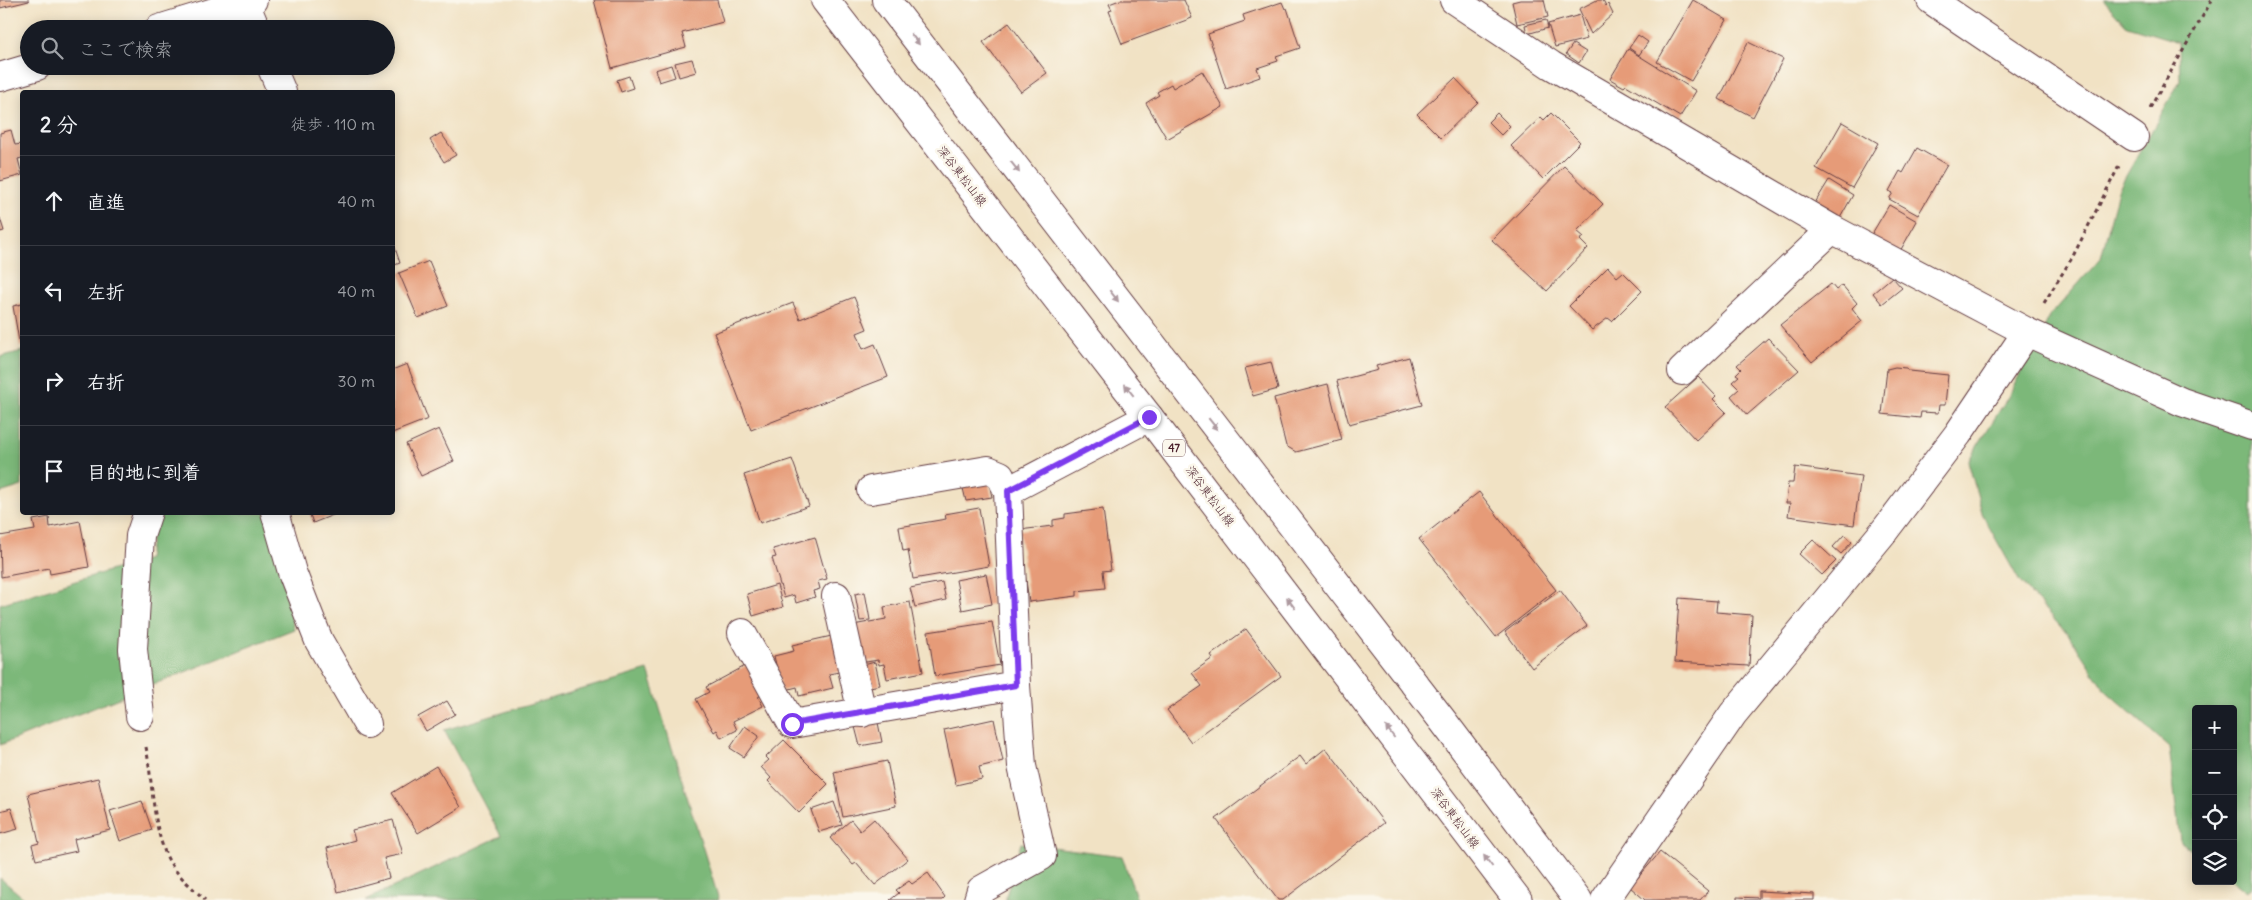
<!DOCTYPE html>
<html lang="ja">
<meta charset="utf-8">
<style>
body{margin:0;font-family:Delius,"Klee One",sans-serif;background:#20242c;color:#f1f3f6}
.controls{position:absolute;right:15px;bottom:15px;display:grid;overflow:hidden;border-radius:5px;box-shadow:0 2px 12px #0003}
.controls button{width:45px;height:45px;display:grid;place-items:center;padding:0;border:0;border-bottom:1px solid #363941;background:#171b24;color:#f1f3f6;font:25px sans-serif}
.stop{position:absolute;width:15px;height:15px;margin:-11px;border:4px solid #7c3aed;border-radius:50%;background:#fff}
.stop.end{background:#7c3aed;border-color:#fff;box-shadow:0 1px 5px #0008}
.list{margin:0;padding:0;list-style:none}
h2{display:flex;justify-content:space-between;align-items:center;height:65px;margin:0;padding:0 20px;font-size:21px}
h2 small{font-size:16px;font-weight:400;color:#9ea1a6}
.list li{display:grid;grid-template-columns:32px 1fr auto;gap:15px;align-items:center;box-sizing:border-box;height:90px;padding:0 20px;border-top:1px solid #363941}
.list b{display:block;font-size:19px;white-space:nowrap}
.list em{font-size:16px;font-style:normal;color:#9ea1a6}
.icon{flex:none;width:28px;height:28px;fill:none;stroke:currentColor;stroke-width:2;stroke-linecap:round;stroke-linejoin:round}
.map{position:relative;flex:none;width:2252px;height:900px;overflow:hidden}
.search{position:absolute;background:#171b24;box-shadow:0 2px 12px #0003;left:20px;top:20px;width:375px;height:55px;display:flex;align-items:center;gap:12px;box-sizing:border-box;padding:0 18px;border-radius:28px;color:#9ea1a6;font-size:19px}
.panel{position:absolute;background:#171b24;box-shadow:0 2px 12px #0003;left:20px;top:90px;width:375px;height:425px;border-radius:5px}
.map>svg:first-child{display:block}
</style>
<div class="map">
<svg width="2252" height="900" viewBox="0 0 2252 900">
<rect width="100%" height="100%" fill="#fbf7ec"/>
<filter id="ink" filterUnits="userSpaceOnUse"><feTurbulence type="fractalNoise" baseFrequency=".02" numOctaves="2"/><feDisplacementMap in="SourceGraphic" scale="10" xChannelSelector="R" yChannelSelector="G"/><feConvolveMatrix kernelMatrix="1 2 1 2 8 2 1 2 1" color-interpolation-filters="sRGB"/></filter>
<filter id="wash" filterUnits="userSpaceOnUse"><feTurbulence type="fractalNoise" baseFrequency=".0096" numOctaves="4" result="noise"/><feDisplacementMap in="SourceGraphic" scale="20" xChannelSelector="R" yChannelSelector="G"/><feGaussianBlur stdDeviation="1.12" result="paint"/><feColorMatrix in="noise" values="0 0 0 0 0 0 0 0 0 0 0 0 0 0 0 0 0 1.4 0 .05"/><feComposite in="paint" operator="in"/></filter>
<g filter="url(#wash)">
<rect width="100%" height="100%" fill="#f1e2c4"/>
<path fill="#7bb879" stroke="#626c52" d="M2103,0h149v888l-6,4 -14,-11 1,-172h-37v144l-16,-12 -11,-94 -64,-57 -35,-53 -50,-55 -37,-66 -15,-55 40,-64 42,-81 51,-58 17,-68 62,-109 -1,-39 -52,-16z
M22,351v135l-22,7v-136z
M155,513h112l27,116 -294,116v-141l148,-45z
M648,670l71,230h-353l135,-64 -57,-106z
M1021,843l101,13 15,44h-132z
M0,878l26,22h-26z"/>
<g id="blocks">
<path fill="#e69b78" d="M0,0h29v1l-29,7z
M594,0h123l6,22 -41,11 4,14 -74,21z
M1120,0h64l8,18 -70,26 -13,-33 3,-1 -3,-6z
M1520,0h24l4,17 -31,7 -5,-22z
M1597,0h6l3,6 2,-2 5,10 -22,20 -12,-25z
M1693,0l34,20 -36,61 -34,-19z
M1282,2l3,7 2,-1 13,40 -24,8 2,5 -21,7 3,9 -34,12 -18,-55 37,-13 -2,-6z
M1580,15l7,24 -32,8 -7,-23z
M1546,20l2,8 -21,6 -2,-9z
M1009,23l38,50 -26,19 -38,-50z
M1638,35l10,7 -9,13 -10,-7z
M1748,42l35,17 -30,58 -34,-18z
M1573,44l13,8 -7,11 -13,-9z
M1628,49l68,42 -16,26 -54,-32 -2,2 -14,-8z
M692,59l4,13 -17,5 -4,-14z
M671,65l4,12 -16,5 -4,-12z
M1202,71l21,36 -56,32 -21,-36 13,-8 -2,-3 14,-8 2,4z
M629,76l4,12 -12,4 -4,-12z
M1455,78l23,24 -37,36 -24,-24z
M1497,113l13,13 -9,9 -13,-13z
M1551,113l29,29 -37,37 -32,-33 30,-29 3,3z
M1842,122l36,21 -26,45 -36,-20z
M11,130l4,15 7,-1v14l-4,1 4,16 -22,6v-48z
M441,133l15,22 -12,7 -14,-22z
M1917,148l30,17 -29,50 -29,-16 4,-6 -4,-2 11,-20 3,2z
M1564,166l39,38 -26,27 7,6 -4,3 8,8 -41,43 -55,-51z
M1829,180l24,15 -13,23 -25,-15z
M1889,205l28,16 -18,32 -29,-16z
M0,218l4,13 -4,1z
M394,245l6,18 -8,3v-20z
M429,261l19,45 -30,12 -19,-45z
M1608,267l9,10 6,-5 19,19 -30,30 -4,-3 -16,12 -23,-24z
M1892,277l10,11 -20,16 -9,-11z
M1831,284l5,6 6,-5 15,18 -5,5 10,13 -50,41 -32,-37z
M854,297l13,32 -10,4 6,16 12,-5 13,33 -137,53 -37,-97 79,-30 7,16z
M22,304v42l-2,1 -7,-41z
M1768,338l31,32 -52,45 -16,-19 8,-7 -7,-7 7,-6 -3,-2 5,-5 -4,-4z
M1409,357l13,48 -73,19 -12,-43 41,-11 -2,-4z
M1271,362l7,27 -25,7 -8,-28z
M407,364l21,55 -36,14v-63z
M1895,367l11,1 4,3 38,4 -3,30h-6l-1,8 -17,-1 -1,6 -38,-4 5,-45z
M1698,377l18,19 -3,3 13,13 -30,28 -31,-33z
M1328,384l14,56 -46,12 -10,-6 -12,-48z
M439,429l15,32 -33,15 -15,-32z
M792,459l17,47 -49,17 -16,-48z
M1795,467l66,9 -7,49 -66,-9 2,-13h-4l2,-20h5z
M988,479l4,18 -26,4 -4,-17z
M1479,492l77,98 -60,47 -77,-98z
M979,508l10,58 -76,13 -5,-29 -5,1 -4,-24 47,-8 -1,-5z
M1103,509l8,61 -8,1 2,17 -28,3v5l-48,6 -10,-72 34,-4v-6l12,-2v-4z
M309,512h29v1l-25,10z
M49,517l1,10 30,-6 9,46 -39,7 -1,-6 -48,9 -1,-41 35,-6 -2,-10z
M1844,535l8,7 -11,12 -8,-7z
M815,537l12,42 -9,2 2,8 -7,2 2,6 -19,6 -2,-8 -10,3 -12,-40 4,-1 -3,-8z
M1813,540l23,21 -14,14 -23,-21z
M986,574l6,30 -30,6 -6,-30z
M942,582l4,18 -31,7 -5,-19z
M777,585l6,22 -30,9 -6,-22z
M1560,590l27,36 -55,42 -27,-36z
M865,592l5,28 -10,1 -5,-27z
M1679,598l38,3 -1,11 36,3 -3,51 -74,-4z
M910,602l13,70 -36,7 -3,-15 -5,1 -1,-5 -18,3 -7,-38 33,-6 -2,-12z
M992,622l8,43 -65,11 -7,-44z
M1246,629l35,47 -90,66 -24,-32 35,-24 -10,-13 21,-15 -2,-3z
M836,635l8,36 -15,3 4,14 -34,8 -2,-9 -15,4 -8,-35 20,-5 -2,-6z
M875,662l5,23 -15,3 -5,-22z
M747,665l16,29 -5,3 5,9 -30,15 4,9 -16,8 -4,-8 -3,2 -18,-33 13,-7 -3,-5z
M447,701l8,13 -29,17 -8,-14z
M877,718l5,24 -22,4 -6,-23z
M994,719l9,42 -24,6 3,12 -26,6 -12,-55z
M745,726l14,10 -15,21 -14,-9z
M784,740l44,44 -29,29 -31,-32 3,-3 -10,-11 8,-7 -3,-3z
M1326,748l58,75 -101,77h-5l-62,-81 84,-63 6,8z
M887,761l9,45 -53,11 -9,-45z
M436,766l25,41 -43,26 -26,-40z
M98,778l12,52 -36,9 3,12 -41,9 -4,-15 7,-2 -11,-49z
M142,801l10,29 -32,11 -10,-30z
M834,802l8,23 -23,7 -8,-22z
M11,808l7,21 -18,5v-23z
M874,819l34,40 -33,26 -19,-22 -3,2 -23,-27 21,-18 9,11z
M393,820l10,34 -19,4 5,20 -51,14 -11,-44 28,-8 -3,-10z
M1660,852l48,39 -8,9h-55l-15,-13z
M928,873l17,24 -3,3h-52l9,-7 -3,-3 13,-9 3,3z
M1759,891l55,3v6h-77v-3l22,1z"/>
</g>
</g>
<g filter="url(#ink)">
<use href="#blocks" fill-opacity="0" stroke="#633c42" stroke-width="1"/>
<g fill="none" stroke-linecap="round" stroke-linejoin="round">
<g stroke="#633c42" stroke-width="30">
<path id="minor" d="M1454,0l97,65 281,164 195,103 155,70 70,24
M1931,0l203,137
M245,3l11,26
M159,29l94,-29
M271,66l11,26
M0,77l37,-11
M1682,371l150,-142
M871,490l117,-20 12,5 8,16 8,194 6,81 20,90 -61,34 -3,10
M1008,491l141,-74
M275,512l17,60 27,69 48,83
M836,596l26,117
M742,633l50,91 224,-39
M140,716l-7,-67 7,-113 8,-24
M1605,900l128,-186 152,-184 73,-96 69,-102"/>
</g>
<g stroke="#633c42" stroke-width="30">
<path id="major" d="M825,0l324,417 369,483
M886,0l557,721 135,179"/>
</g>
<path stroke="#633c42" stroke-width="3" stroke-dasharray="4 4" stroke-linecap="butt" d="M2150,108l62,-108
M2044,303l28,-45 47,-92
M146,747c7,36 6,77 21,110 8,17 25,30 38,43"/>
<use href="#minor" stroke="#fff" stroke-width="28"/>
<use href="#major" stroke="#fff" stroke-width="28"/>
</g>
<defs><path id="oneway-solid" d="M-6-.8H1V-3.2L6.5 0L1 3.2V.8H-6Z" transform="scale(1.25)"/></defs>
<g fill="#ae9aa0">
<use href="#oneway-solid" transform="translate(915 39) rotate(52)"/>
<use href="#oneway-solid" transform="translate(1015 167) rotate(52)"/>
<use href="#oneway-solid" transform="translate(1114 296) rotate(52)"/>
<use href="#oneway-solid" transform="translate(1129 390) rotate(-128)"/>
<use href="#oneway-solid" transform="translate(1213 424) rotate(52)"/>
<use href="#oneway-solid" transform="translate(1291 603) rotate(-127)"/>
<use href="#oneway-solid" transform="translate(1390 732) rotate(-127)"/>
<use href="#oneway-solid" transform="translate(1488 861) rotate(-127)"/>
</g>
</g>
<g fill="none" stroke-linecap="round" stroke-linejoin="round" filter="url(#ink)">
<path stroke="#7c3aed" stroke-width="6" d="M792,724l224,-39 -8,-194 141,-74"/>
</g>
<g text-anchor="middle" stroke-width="5" stroke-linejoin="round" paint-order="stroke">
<rect fill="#fbf7ec" stroke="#7f6065" stroke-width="1" x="1163" y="439.5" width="22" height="17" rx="4"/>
<g font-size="11" font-weight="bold" fill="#4a1f2b">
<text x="1174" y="452">47</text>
</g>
<g font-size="12" fill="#4a1f2b" stroke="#fbf7ec">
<text transform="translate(962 176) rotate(52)" y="4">深谷東松山線</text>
<text transform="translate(1210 496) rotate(53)" y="4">深谷東松山線</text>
<text transform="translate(1455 818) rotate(53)" y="4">深谷東松山線</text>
</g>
</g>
</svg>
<div class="controls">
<button>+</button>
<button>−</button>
<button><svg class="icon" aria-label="locate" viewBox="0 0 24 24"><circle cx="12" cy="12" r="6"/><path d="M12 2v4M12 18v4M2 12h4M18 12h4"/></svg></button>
<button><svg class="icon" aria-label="layers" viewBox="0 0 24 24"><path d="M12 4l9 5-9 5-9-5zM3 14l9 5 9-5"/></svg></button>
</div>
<div class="stop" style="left:792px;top:724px"></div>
<div class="stop end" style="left:1149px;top:417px"></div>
<div class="search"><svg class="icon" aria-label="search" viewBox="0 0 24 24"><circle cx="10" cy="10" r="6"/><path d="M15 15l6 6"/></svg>ここで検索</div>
<section class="panel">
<h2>2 分<small>徒歩 · 110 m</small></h2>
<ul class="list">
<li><svg class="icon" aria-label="ahead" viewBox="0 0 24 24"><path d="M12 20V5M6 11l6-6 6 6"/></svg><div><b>直進</b></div><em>40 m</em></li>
<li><svg class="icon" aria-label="left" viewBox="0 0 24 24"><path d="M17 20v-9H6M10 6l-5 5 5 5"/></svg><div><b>左折</b></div><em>40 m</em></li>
<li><svg class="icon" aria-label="right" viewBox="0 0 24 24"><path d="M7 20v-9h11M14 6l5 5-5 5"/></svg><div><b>右折</b></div><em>30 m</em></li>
<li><svg class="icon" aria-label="arrive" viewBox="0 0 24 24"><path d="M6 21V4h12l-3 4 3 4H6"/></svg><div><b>目的地に到着</b></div></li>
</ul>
</section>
</div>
